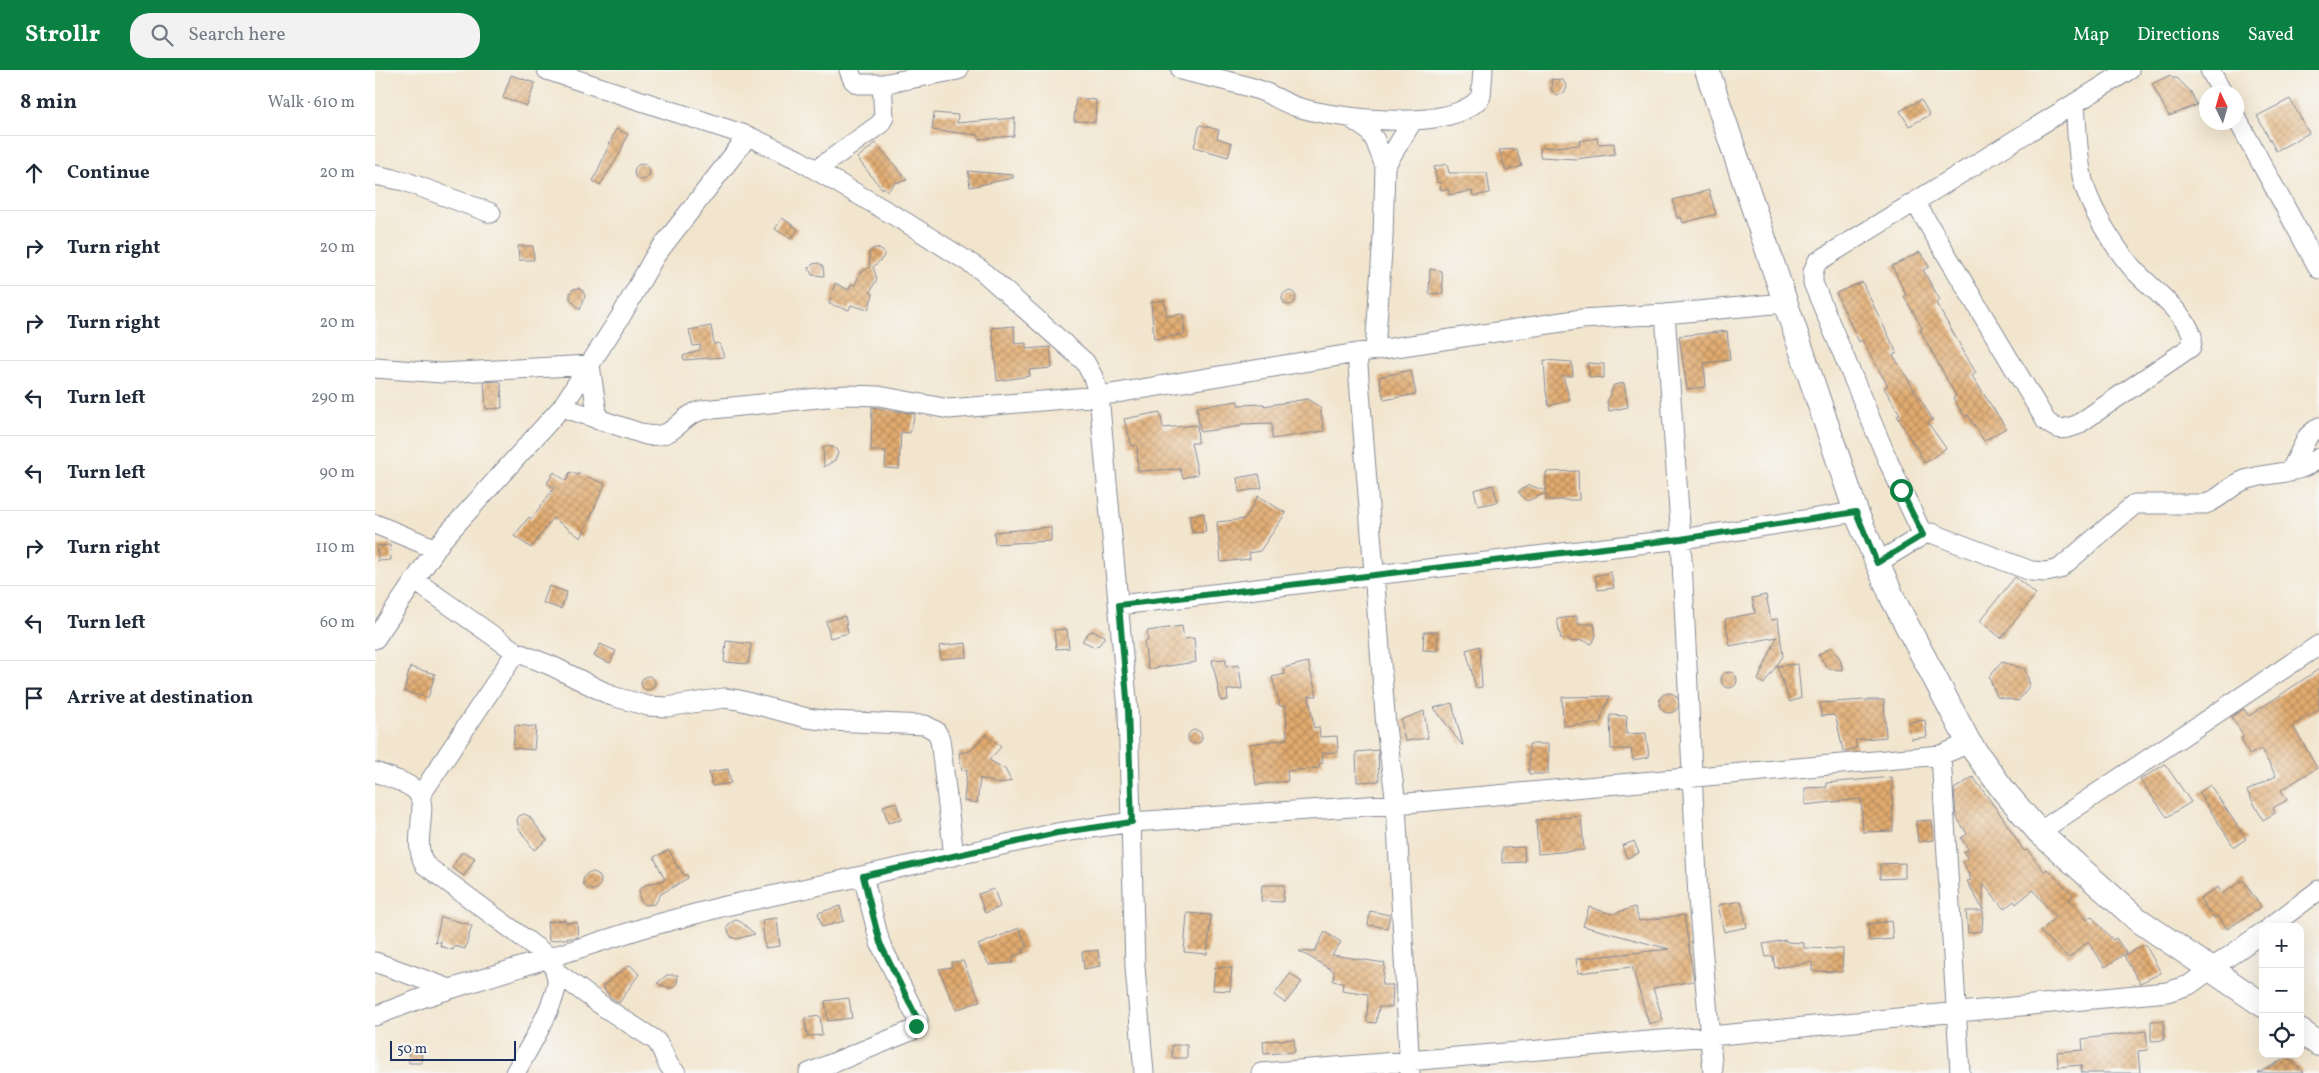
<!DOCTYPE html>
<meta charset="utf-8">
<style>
body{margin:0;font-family:Vollkorn,serif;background:#f2f2f3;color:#1f2937}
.controls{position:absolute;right:15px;bottom:15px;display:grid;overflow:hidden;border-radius:10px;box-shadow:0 5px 20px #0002}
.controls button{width:45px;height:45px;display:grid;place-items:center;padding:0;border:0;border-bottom:1px solid #e0e1e3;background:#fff;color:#1f2937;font:25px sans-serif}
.compass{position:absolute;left:1824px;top:15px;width:45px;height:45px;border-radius:50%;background:#fff;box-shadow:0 5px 20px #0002;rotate:355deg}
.scale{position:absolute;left:15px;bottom:12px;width:126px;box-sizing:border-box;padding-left:5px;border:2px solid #1b2f5e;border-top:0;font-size:14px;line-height:18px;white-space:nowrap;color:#1b2f5e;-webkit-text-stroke:4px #f6f6f2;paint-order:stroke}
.stop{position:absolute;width:15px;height:15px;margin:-11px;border:4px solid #0b8043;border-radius:50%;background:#fff}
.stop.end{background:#0b8043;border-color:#fff;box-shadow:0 1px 5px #0008}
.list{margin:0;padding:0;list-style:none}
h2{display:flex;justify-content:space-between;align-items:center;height:65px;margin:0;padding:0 20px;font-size:21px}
h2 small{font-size:16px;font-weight:400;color:#747a83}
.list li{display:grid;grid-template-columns:32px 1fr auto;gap:15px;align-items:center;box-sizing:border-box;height:75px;padding:0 20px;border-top:1px solid #e0e1e3}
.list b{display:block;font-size:19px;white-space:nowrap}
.list em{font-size:16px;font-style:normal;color:#747a83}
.icon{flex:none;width:28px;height:28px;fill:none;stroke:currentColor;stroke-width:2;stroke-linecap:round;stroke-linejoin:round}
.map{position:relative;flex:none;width:1944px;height:1003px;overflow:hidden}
header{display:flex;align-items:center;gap:30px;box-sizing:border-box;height:70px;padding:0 25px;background:#0b8043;color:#fff}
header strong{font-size:24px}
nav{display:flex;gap:28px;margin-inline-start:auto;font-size:18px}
.search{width:350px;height:45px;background:#f2f2f3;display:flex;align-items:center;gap:12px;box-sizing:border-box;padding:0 18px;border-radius:20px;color:#747a83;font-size:19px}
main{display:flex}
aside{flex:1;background:#fff}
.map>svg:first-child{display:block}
</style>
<header>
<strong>Strollr</strong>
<div class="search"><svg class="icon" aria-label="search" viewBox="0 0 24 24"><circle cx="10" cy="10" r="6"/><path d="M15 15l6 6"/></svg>Search here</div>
<nav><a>Map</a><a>Directions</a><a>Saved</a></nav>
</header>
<main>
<aside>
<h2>8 min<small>Walk · 610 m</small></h2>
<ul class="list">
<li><svg class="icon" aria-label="ahead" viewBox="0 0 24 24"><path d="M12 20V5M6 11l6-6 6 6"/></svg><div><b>Continue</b></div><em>20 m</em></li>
<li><svg class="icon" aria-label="right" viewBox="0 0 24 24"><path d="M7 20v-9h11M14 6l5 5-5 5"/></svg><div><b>Turn right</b></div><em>20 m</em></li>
<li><svg class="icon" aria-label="right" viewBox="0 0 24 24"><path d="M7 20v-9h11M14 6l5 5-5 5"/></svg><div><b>Turn right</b></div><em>20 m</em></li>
<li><svg class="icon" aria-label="left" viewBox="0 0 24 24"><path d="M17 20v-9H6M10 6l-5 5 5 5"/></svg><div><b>Turn left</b></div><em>290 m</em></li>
<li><svg class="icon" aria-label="left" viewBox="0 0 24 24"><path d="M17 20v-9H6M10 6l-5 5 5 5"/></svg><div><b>Turn left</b></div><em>90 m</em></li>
<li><svg class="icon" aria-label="right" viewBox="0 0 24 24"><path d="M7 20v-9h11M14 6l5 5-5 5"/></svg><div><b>Turn right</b></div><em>110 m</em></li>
<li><svg class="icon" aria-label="left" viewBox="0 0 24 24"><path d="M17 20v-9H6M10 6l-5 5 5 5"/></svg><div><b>Turn left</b></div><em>60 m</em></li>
<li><svg class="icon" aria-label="arrive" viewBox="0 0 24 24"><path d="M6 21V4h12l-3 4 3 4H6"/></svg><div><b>Arrive at destination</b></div></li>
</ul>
</aside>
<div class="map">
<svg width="1944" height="1003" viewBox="0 0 1944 1003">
<defs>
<pattern id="building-cross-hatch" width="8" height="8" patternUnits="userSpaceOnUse" patternTransform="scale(1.25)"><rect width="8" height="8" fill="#e2ab6f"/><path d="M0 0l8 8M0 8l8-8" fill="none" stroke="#b68c5e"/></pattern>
</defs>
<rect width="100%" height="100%" fill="#f6f6f2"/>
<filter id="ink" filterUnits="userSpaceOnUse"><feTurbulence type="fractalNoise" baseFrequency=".02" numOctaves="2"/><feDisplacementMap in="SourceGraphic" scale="10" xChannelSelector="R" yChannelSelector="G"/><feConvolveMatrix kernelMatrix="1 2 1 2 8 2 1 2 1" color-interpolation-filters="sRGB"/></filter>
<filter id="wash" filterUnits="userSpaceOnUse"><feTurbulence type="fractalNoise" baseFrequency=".0096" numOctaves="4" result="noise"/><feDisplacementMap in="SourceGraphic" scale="20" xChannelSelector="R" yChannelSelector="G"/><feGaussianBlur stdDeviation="1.12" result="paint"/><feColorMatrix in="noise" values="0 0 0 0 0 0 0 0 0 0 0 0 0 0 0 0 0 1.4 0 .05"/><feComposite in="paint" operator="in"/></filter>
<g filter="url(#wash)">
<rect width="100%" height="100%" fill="#f2e5ce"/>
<g id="blocks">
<path fill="url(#building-cross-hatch)" d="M136,5l24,8 -8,23 -24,-8z
M1795,5l2,3h5l14,14 6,13 -28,11 -17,-32z
M1176,9l12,1 4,7 -2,5 -8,4 -5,-4z
M701,28l20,2 -1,22 -21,-1z
M1915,29l19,34 -33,18 -19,-35z
M1546,30l9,15 -21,11 -9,-15z
M559,43l24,2 -1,8 58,-5 -1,18 -35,3v-4l-47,-5z
M825,55l19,5 -2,8 15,5 -4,14 -34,-10z
M241,59l12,5 -8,19 -20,32 -7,-4z
M1222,68l1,6 16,-1 1,11 -39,5 -36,-2v-9l40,-3 -1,-4z
M501,73l31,37 -12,3 -7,8 -5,-4 -1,2 -25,-31z
M1141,79l6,17 -16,5 -7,-21z
M1072,94l2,9h38l3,20 -17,3 -1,-5 -23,4 -1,-6 -7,1 -1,-8 -3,1 -3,-16z
M259 102a8 8 0 1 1 16 0a8 8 0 1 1-16 0Z
M593,101l45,4v3l-43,9z
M1334,120l7,24 -33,9 -2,-6 -4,1 -4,-18z
M407,148l16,11 -7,10 -16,-10z
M143,176h15l1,14h-15z
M499,178h4l7,5 -3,6 -9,8 4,12 -7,13 3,2 -5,16 -17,-5 -2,5 -20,-6 6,-21 14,7 2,-6 4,1 5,-12 10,-6 -1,-15z
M1545,182l9,15 -6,3 17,30 -4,3 40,70 -4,3 34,52 -22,13 -16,-26 -3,2 -12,-19 3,-2 -36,-66 2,-2 -18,-32 2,-1 -14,-29z
M444,193l4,3 1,10 -12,-1 -3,-7 4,-4z
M1055,199l12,2 1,22 -14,1z
M1487,212l35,71 -4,2 40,65 -5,3 18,25 -21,15 -28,-47 3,-2 -16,-26 4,-2 -26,-46 -3,2 -23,-49z
M204,218l4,3 2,5 -5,14 -10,-11v-6l3,-4z
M907 228a7 7 0 1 1 14 0a7 7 0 1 1-14 0Z
M789,230l3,16 16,-2 2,20 -31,5 -3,-37z
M336,256l3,18 5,-1 5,14 -40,3 -1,-4 17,-6v-5l-7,1 -4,-16z
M639,256l1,18 11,-1v6l24,-2 2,21 -23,2 1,6 -33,5 -5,-53z
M1352,261l3,29 -26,3 2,24 -19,2 -8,-53z
M1169,290l28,2 1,14h-10l7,24 -21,6 -3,-14z
M1212,293l17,1v14l-14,-1z
M1036,300l5,24 -32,6 -5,-23z
M123,311l3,2 1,25 -16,1 -2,-27z
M1249,313l4,24 -19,4 -2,-9 7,-17z
M932,329l13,8 4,24 -52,8v-16l-31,1v2l-41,6 -3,-25 41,-6v4l26,-1v2z
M497,337l43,7 -5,19 -9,-1 -2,37 -14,-1 1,-17h-15z
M785,342l3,16 34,-3 1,18h-7l7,31 -15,4 -3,-9 -42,2 -1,-26 -5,1 -8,-27z
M454,376l6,2 3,5 -3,7 -11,7 -1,-19z
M1203,401l1,29h-33v-7l-19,8 -9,-9 11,-7 17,6v-19z
M179,402l12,9 4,-9 8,3 1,-2 26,11 -24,54 -28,-20 -22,30 -17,-12 15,-19 2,2 23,-31 -7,-5z
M884,404l3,14 -23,4 -2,-14z
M1118,415l5,17 -20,4 -4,-16z
M883,426l28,17 -26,38 -11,2 1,6 -29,3 -4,-40 28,-3z
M829,443l2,19 -14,1 -3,-18z
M676,457v14l-56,3 -1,-12z
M15,475l1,15 -13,1 -1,-15z
M1236,502l3,16 -16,2 -3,-14z
M1640,507l21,17 -35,44 -21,-17z
M174,516l18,6 -6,17 -18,-6z
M1391,525l5,25 7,-1 5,37 -19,28 -6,-4 19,-43 -47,9 -5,-27 30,-6 -3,-15z
M470,546l3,17 -18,5 -4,-17z
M1202,546l1,8h16l2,12 -4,8 -10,-4 -11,2 -4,-4 -6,1 -4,-20z
M807,556l2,13 10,-1 2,24 -48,7 -4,-28h4l-1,-10z
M692,559l2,19 -13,1 -2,-19z
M718,561l12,5 -5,8 -5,3 -13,-6 6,-8z
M1049,562h14l-1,19 -14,-1z
M351,571l25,3 -3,20 -24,-2z
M591,573l1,14 -26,2 -2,-13z
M225,574l16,7 -6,12 -16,-7z
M1105,576l2,41 -6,1 -10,-38z
M1456,577l9,12 3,11 -14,-1 -11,-14z
M851,589v8l13,-2 3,24 -15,1 1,10 -7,1 -9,-41z
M933,592l9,34h-8l5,32 5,-1 1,10 17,-1 1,16 -16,1 1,10 -4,1v4l-32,3 1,10 -32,4 -6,-41 37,-5 -1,-33h-6l-8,-29 13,-3 -2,-6z
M1627,592l23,7 5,16 -12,16 -21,-4 -8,-20z
M1423,594l3,34 -11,4 -13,-36z
M35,597l25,7 -7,24 -24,-7z
M1944,599v40l-26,17 24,42 -36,22 6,10 -14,8 2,5 -12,7 -16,-29 29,-15 -15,-27 -12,6 -8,-17 3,-2 -13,-19 13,-8 5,7z
M1346 610a8 8 0 1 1 16 0a8 8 0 1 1-16 0Z
M266 613a7 7 0 1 1 14 0a7 7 0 1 1-14 0Z
M1284 633a10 10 0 1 1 20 0a10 10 0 1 1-20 0Z
M1235,626l-11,28 -36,2 -1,-29z
M1489,630h20l2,37 -31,3 2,8 -14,3 -7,-33 -2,-3 -13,1 -1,-13z
M1077,633l11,42h-1l-28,-37z
M1049,641l4,27 -23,3 -4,-21z
M1235,645l17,1 -1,18 20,-1 3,24 -16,3 -2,-11h-20z
M1550,650l2,17 -16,2 -2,-17z
M140,655l21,2 -2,23 -21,-2z
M813 667a7 7 0 1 1 14 0a7 7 0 1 1-14 0Z
M611,664l15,13 -12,13 16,9 6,12 -13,3 -18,-6 -3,25 -13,-2 3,-32 -5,2 -3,-18 11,-2z
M1154,674h19v30h-19z
M1003,680l1,31 -22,1 -1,-30z
M1790,694l26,38 -24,15 -27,-37z
M353,699l3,14 -19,3 -3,-14z
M1517,707l1,54 -30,1 -2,-33 -56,6v-17l22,-1 -1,-4z
M1598,707l30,41 21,33 3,-1 17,21 3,-2 26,26 -4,5 18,20 4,-4 22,24 3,-2 10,15 -21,14 -17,-26 -19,17 -29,-26 15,-15 -22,-27 -17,14 -2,-3 -10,8 -21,-25v26l-16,-29 4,-1 -8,-19 5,-2 -4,-8 5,-1 -8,-12 6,-4 -11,-18 -2,-27z
M1835,715l36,54 -12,8 -35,-54z
M521,732l5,18 -13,3 -5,-17z
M149,744l5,2 18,24 -13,10 -15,-21 -2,-9 2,-4z
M1206,746l3,34 -46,4 -2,-34z
M1557,750l2,20 -16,2 -2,-21z
M1259,771l5,12 -12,5 -5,-12z
M1149,777l1,15 -23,1v-15z
M294,780l9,18 1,-1 5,8h3l1,3 -27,16 -6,10 -10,1 -5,-4 -1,-11 6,-5 20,-5 -11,-23z
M86,783h5l9,5 -11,18 -12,-8z
M1530,793v15l-25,1v-15z
M208 811a9 9 0 1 1 18 0a9 9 0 1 1-18 0Z
M1868,810l18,27 -34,22 -9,-13 -4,2 -14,-19 18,-12 4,7z
M887,815h22l-1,17 -22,-1z
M619,819l6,18 -15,6 -7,-19z
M1366,831l6,26 -23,5 -6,-27z
M465,836l4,15 -22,6 -4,-14z
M1214,837l23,7 23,-7 4,14 45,-6 10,66 -41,7 10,32 -14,4 -17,-57 -54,6 -2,-14 93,-10 -86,-23z
M995,841l20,4 -3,13 -19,-3z
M1591,841h17l-1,20 -14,2z
M812,843l24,2 -4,39 -23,-2z
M66,847l31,8 -7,24 -11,-3 -1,4 -13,-4 1,-5 -6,2z
M402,848l3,28 -15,2 -3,-28z
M190,850l1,3 11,-1 1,15 -29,4 -2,-19z
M361,850l5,2 14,12 -18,5 -6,-2 -4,-9 3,-5z
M1516,851l2,18 -24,2 -1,-17z
M644,858l8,20 -4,1 1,3 -11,5v6l-24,2 -11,-20z
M950,862l16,10 -9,13 53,8 -3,22h11l-1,22h-13l-3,16 -9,-1 1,-28 -26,-4 1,-7 -10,-2 1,-10 -35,-20 15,1z
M1411,870l1,2 17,1v5l39,1 -1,23 -30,-1v-9l-37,6 -2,-12 -7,1 -3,-13z
M1770,874l16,29 -21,10 -16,-27z
M723,880l2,16 -16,3 -2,-17z
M588,891l17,40 -24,9 -17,-41 13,-2v-5z
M255,895l9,9 -20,29 -9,-6 -8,-11z
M840,897l17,1 -2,23 -17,-1z
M915,904l12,8 -17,21 -11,-8z
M292,905h11l-1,8 -4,5h-4l-12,-5z
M474,928l3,20 -24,3 -3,-20z
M445,946l2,19 -15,1 -2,-18z
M1776,951h13v19l-13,1z
M1771,961l2,19 -10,1 2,22h-58l-1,-8 -23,2 -1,-15 26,-2 -1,-11z
M919,969l1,13 -31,2 -1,-13z
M797,975h15v13h-15z
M46,978l1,15h-13l-1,-14z
M1909,989l9,2 11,12h-46z"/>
</g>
</g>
<g filter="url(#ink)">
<use href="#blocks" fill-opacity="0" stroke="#868a96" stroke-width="1"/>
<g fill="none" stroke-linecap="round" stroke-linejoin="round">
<g stroke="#868a96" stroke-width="21">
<path id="minor" d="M172,0l201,66 49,23 110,64 74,47 104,92 8,15 6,19 29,314 7,257 9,106
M474,0l4,10 5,4h24l76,-14
M806,0c27,7 55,12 81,21 12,5 23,12 35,16 39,12 159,27 184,-11l2,-26
M1835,0l12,22
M974,47l20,14 6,9 10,26 -2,71 -8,113
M1862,49l82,150
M1010,96l28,-46
M441,100l64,-46 4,-7 -2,-33
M0,105l29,6 87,32
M1540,132l131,219c11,10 17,9 31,4l114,-78c1,-4 2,-8 1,-11 -5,-21 -43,-50 -58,-66 -20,-23 -46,-64 -52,-94 -5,-23 -5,-49 -7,-73
M1290,244l16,225 17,360 15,174
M982,283l29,374 10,77 14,269
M0,298l66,5 149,-8 8,55
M187,337l84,28c32,4 31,-19 57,-25l144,-15 32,1 70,13 150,-13 258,-43 225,-34 83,-5 119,-11
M1915,402l18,-36 11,-9
M0,454l61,25
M1548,465l-34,-72 -76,-180v-11l4,-10 312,-192
M1502,493l46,-28 8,-2 100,38 15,1 13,-3 76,-65h70c15,-4 25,-19 40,-24 26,-9 52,-4 74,-22
M39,510l102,72 36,14 60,30 36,10 19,1 57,-9 15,2 68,18 24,3 94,4 11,6 4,8 14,117
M744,535l562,-66 175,-27
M0,569l67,-99 120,-133 59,-91 34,-60 93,-120
M0,702c12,5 30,9 40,18 17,15 -5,50 10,75l124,92c4,9 9,17 8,27 -4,25 -29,65 -42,89
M45,726l96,-144
M1664,762l280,-187
M1895,857l49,-37
M0,892l75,27
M181,902l48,35 51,33c10,9 9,25 21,33
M0,946l47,-18 221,-70 78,-21 336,-74 75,-11 264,-18 545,-49
M434,1003l104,-43 5,-10 -38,-77 -17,-67
M886,1003l449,-37 457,-44 22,-7 74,-53
M1585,1003l-19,-318 28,-12"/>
</g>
<g stroke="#868a96" stroke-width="26">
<path id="major" d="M1332,0l149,442 37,87 76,144 35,48 35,41 98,87 126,86
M1925,961l19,13"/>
</g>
<use href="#minor" stroke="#fff" stroke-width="19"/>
<use href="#major" stroke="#fff" stroke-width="24"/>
</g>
</g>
<g fill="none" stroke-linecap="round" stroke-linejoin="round" filter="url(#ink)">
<path stroke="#0b8043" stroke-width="6" d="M541,956l2,-6 -38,-77 -17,-67 194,-43 75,-11 -4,-112 -9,-105 562,-66 175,-27 21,51 46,-28 -22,-45"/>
</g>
</svg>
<div class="controls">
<button>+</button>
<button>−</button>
<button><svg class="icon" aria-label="locate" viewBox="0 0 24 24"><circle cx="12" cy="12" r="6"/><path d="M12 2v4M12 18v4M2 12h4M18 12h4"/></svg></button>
</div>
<svg class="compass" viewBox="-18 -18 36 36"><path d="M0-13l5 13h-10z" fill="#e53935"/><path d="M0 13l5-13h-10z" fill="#747a83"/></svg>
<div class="scale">50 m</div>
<div class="stop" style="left:1526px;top:420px"></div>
<div class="stop end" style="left:541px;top:956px"></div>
</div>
</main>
